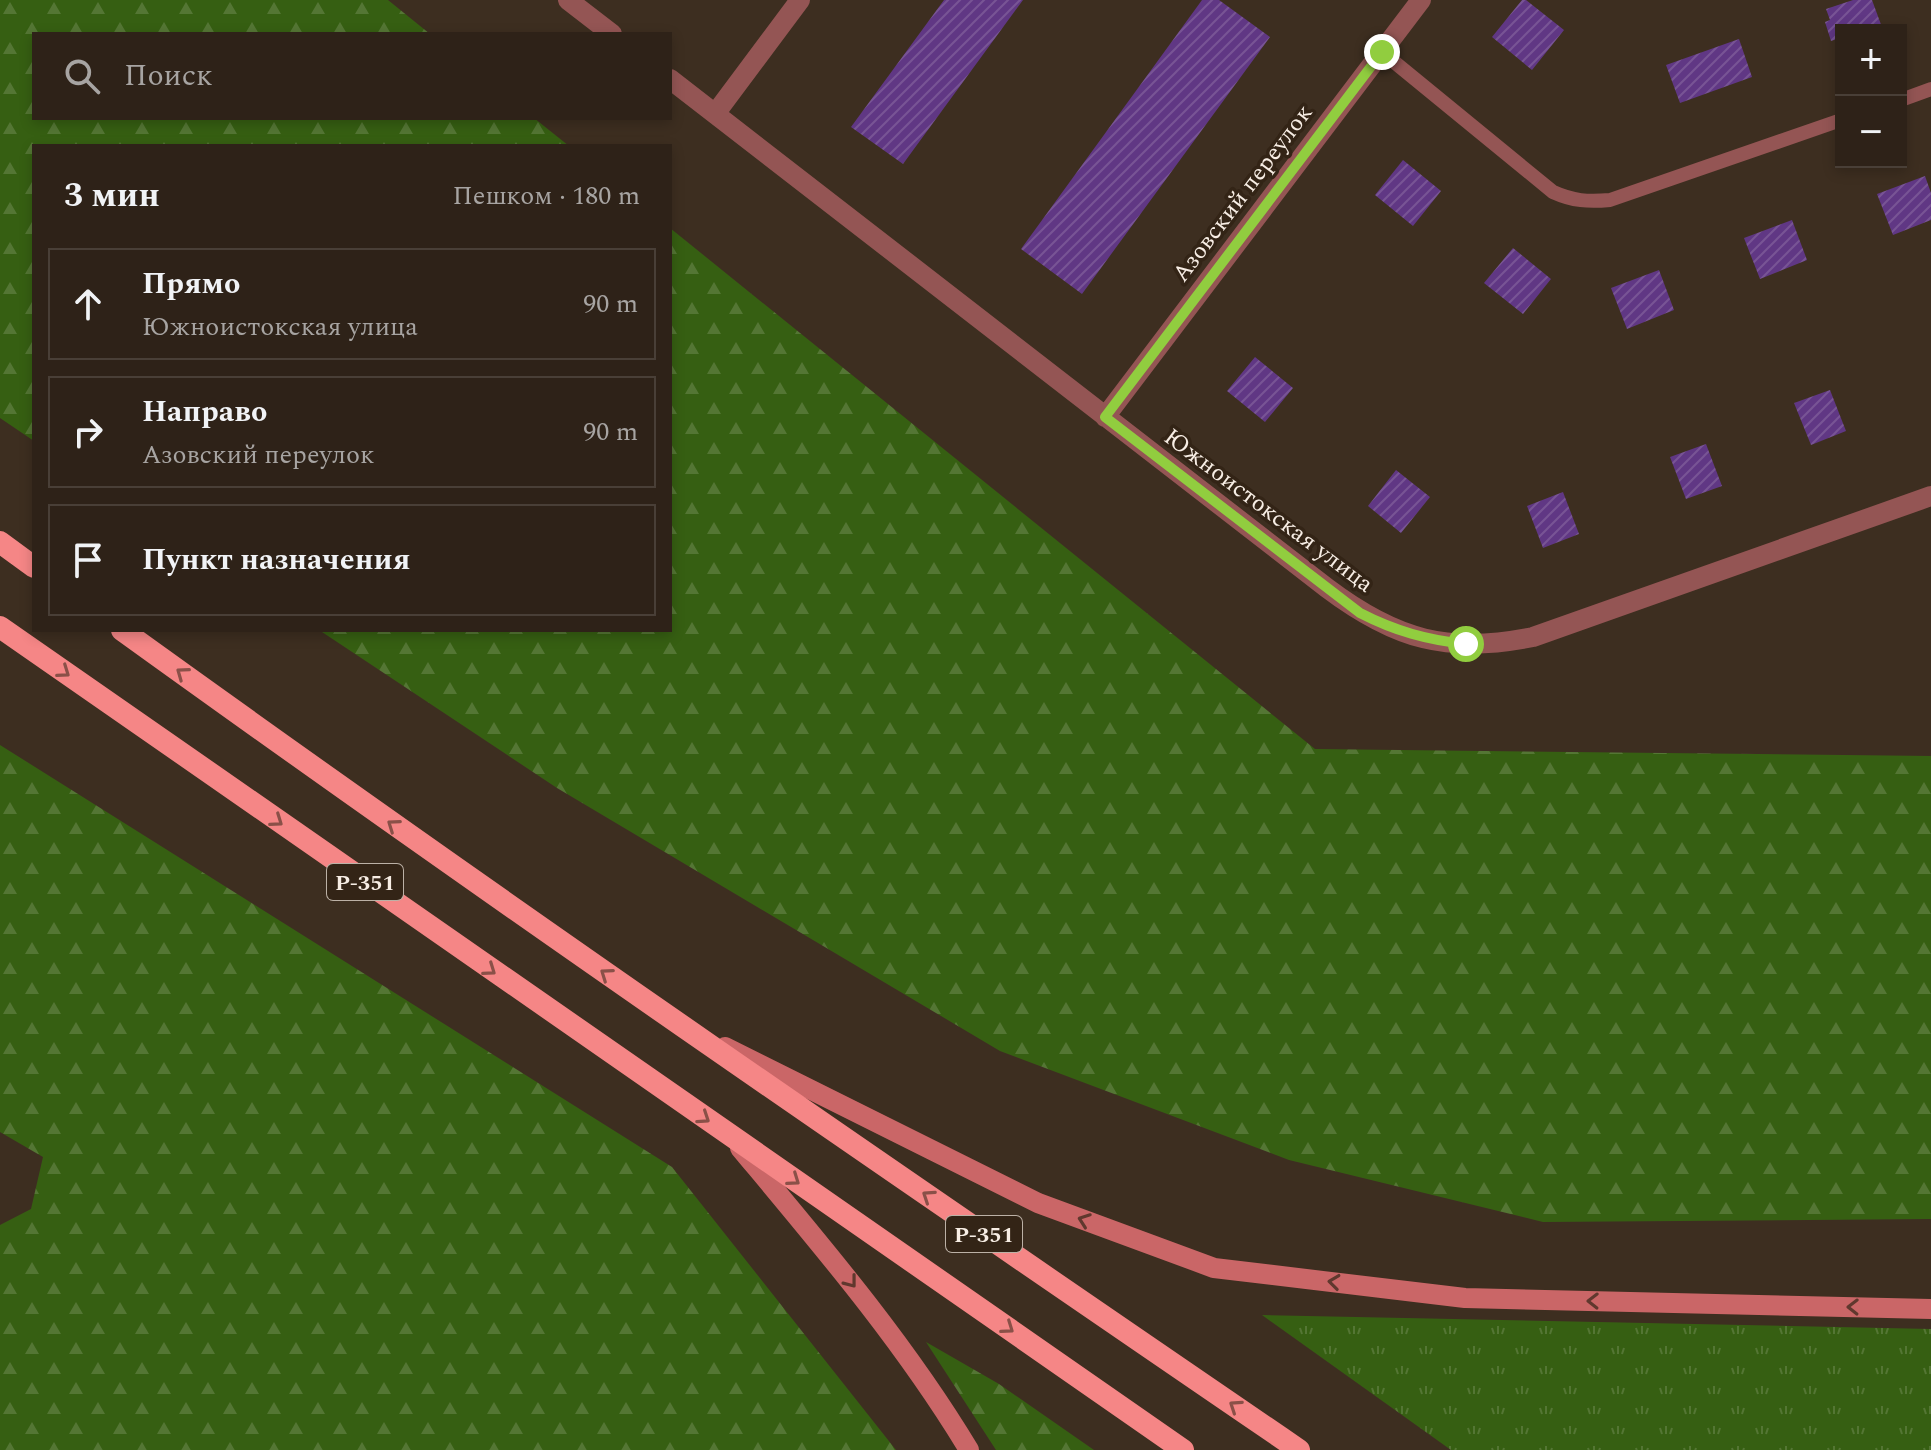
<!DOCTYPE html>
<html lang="ru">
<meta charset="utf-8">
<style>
body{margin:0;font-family:Spectral,serif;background:#362a21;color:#f1f3f6}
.controls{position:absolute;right:24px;top:24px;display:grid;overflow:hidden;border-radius:0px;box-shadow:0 4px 12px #0003}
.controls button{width:72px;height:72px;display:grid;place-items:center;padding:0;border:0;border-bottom:2px solid #493f37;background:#2e2218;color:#f1f3f6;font:40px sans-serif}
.stop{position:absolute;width:24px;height:24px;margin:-18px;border:6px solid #91cd3f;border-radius:50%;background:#fff}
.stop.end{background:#91cd3f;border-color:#fff;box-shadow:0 2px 8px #0008}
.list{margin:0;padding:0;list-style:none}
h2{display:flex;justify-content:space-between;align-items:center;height:104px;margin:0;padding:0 32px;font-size:34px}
h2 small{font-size:26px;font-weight:400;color:#a7a4a2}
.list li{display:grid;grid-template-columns:52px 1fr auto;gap:24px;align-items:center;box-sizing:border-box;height:112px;margin:0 16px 16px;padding:0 16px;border:2px solid #493f37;border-radius:0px}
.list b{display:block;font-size:30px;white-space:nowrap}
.list p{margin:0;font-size:26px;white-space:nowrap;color:#a7a4a2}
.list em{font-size:26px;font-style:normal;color:#a7a4a2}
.icon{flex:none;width:44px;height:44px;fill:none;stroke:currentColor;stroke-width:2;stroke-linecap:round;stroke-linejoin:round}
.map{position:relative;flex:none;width:1931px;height:1450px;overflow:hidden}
.search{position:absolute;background:#2e2218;box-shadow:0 4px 12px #0003;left:32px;top:32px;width:640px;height:88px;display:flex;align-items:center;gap:20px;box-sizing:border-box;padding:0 28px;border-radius:0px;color:#a7a4a2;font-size:30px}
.panel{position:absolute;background:#2e2218;box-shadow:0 4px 12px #0003;left:32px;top:144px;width:640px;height:488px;border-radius:0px}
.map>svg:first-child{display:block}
</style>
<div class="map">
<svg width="1931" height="1450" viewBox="0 0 1931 1450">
<defs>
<pattern id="grass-tufts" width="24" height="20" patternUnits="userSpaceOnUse" patternTransform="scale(2)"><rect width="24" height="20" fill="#365f12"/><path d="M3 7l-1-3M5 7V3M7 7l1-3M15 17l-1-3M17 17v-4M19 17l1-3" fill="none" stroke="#547634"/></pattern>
<pattern id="forest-firs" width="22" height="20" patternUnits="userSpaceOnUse" patternTransform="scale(2)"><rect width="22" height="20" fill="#365f12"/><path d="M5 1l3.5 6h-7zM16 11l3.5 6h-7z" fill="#547634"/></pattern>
<pattern id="building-hatch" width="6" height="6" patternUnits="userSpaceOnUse" patternTransform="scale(2)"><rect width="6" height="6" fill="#603784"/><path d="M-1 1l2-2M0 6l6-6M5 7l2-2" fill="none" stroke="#785495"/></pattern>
</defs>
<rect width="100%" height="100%" fill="#3d2e20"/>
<path fill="url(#grass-tufts)" d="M1262,1315l669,14v121h-480z"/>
<path fill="url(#forest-firs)" d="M0,0h388l42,34h-396v84h500l35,28h-535v295l-34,-23z
M670,228l645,521 616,7v463l-388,3 -254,-62 -289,-109 -443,-263 -238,-158h351z
M0,745l672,422 224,283h-896v-225l31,-16 12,-52 -43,-25z
M926,1342l73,42 95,66h-98z"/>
<path fill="url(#building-hatch)" d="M944,0h79l-120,164 -52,-37z
M1202,0h17l51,37 -188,257 -61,-45z
M1522,0h4l38,30 -32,40 -40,-33z
M1853,0h19l11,30h-42l-1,21 -3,-12 -6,2 -6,-19 5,-2 -4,-11z
M1739,39l13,38 -72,26 -14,-38z
M1403,160l38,31 -28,35 -38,-31z
M1925,176l6,17v27l-38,15 -16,-41z
M1792,220l15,40 -47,19 -16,-41z
M1513,248l38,31 -28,35 -39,-31z
M1659,270l15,40 -47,19 -16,-41z
M1255,357l38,31 -28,34 -38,-31z
M1830,390l16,41 -35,14 -17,-42z
M1706,444l16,42 -36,13 -16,-42z
M1396,470l34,27 -29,36 -33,-27z
M1563,492l16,42 -36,14 -16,-42z"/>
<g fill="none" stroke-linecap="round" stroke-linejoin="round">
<path stroke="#945554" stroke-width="14" d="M1382,52l171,140c20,9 35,10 57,8l231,-80
M1901,100l30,-11"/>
<path stroke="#945554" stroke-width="20" d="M568,0l44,34
M670,79l657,509c69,52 121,66 206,49l398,-141
M715,114l85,-114
M1105,417l316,-417"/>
<path stroke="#ca6667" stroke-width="20" d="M725,1047l313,156 176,65 251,30 466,11
M740,1148c81,97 164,194 229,302"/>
<path stroke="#f58686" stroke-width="22" d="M0,542l34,25
M0,627l1183,823
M122,630c388,280 782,550 1177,820"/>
</g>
<defs><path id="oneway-chevron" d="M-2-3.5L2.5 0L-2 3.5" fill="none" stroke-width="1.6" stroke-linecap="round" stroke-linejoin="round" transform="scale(2)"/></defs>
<g stroke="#8a5048">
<use href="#oneway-chevron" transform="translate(64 672) rotate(35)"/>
<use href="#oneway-chevron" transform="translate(182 673) rotate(-144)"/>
<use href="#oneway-chevron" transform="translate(277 821) rotate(35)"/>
<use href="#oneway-chevron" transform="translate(393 825) rotate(-145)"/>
<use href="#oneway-chevron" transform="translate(490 970) rotate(35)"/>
<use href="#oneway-chevron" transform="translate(606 974) rotate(-145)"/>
<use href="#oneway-chevron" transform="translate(704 1118) rotate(34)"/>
<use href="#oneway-chevron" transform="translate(794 1180) rotate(35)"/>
<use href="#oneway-chevron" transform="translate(928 1196) rotate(-146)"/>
<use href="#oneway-chevron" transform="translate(1008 1328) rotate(35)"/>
<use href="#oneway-chevron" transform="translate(1235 1406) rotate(-146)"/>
</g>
<g stroke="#60382e">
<use href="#oneway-chevron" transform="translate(1084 1220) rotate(-160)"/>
<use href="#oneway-chevron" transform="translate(851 1282) rotate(52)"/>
<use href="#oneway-chevron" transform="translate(1334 1282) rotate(-173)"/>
<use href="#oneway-chevron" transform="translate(1593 1301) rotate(-179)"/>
<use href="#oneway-chevron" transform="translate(1853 1307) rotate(-179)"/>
</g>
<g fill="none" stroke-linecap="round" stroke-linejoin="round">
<path stroke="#91cd3f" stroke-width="10" d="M1382,52l-277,365 255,196c35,18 67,27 106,31"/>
</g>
<g text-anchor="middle" stroke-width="7" stroke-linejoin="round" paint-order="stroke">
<g fill="#332416" stroke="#bcb1a6" stroke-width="2">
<rect x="327" y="864" width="76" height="36" rx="6"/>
<rect x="946" y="1216" width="76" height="36" rx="6"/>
</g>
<g font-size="22" font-weight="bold" fill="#f7ede4">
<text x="365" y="890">Р-351</text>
<text x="984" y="1242">Р-351</text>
</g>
<g font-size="24" fill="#f7ede4" stroke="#332416">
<text transform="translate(1242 193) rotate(-53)" y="8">Азовский переулок</text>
<text transform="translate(1269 510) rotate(37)" y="8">Южноистокская улица</text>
</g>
</g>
</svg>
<div class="controls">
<button>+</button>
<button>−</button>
</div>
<div class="stop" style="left:1466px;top:644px"></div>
<div class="stop end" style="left:1382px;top:52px"></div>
<div class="search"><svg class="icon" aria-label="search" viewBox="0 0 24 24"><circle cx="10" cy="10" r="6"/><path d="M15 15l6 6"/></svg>Поиск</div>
<section class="panel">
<h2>3 мин<small>Пешком · 180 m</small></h2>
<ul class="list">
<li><svg class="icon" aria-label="ahead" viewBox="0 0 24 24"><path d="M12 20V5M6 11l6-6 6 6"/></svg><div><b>Прямо</b><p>Южноистокская улица</p></div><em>90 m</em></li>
<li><svg class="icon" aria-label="right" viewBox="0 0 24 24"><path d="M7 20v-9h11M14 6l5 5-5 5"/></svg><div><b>Направо</b><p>Азовский переулок</p></div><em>90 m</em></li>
<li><svg class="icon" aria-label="arrive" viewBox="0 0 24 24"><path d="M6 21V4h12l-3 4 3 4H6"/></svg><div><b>Пункт назначения</b></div></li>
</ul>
</section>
</div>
